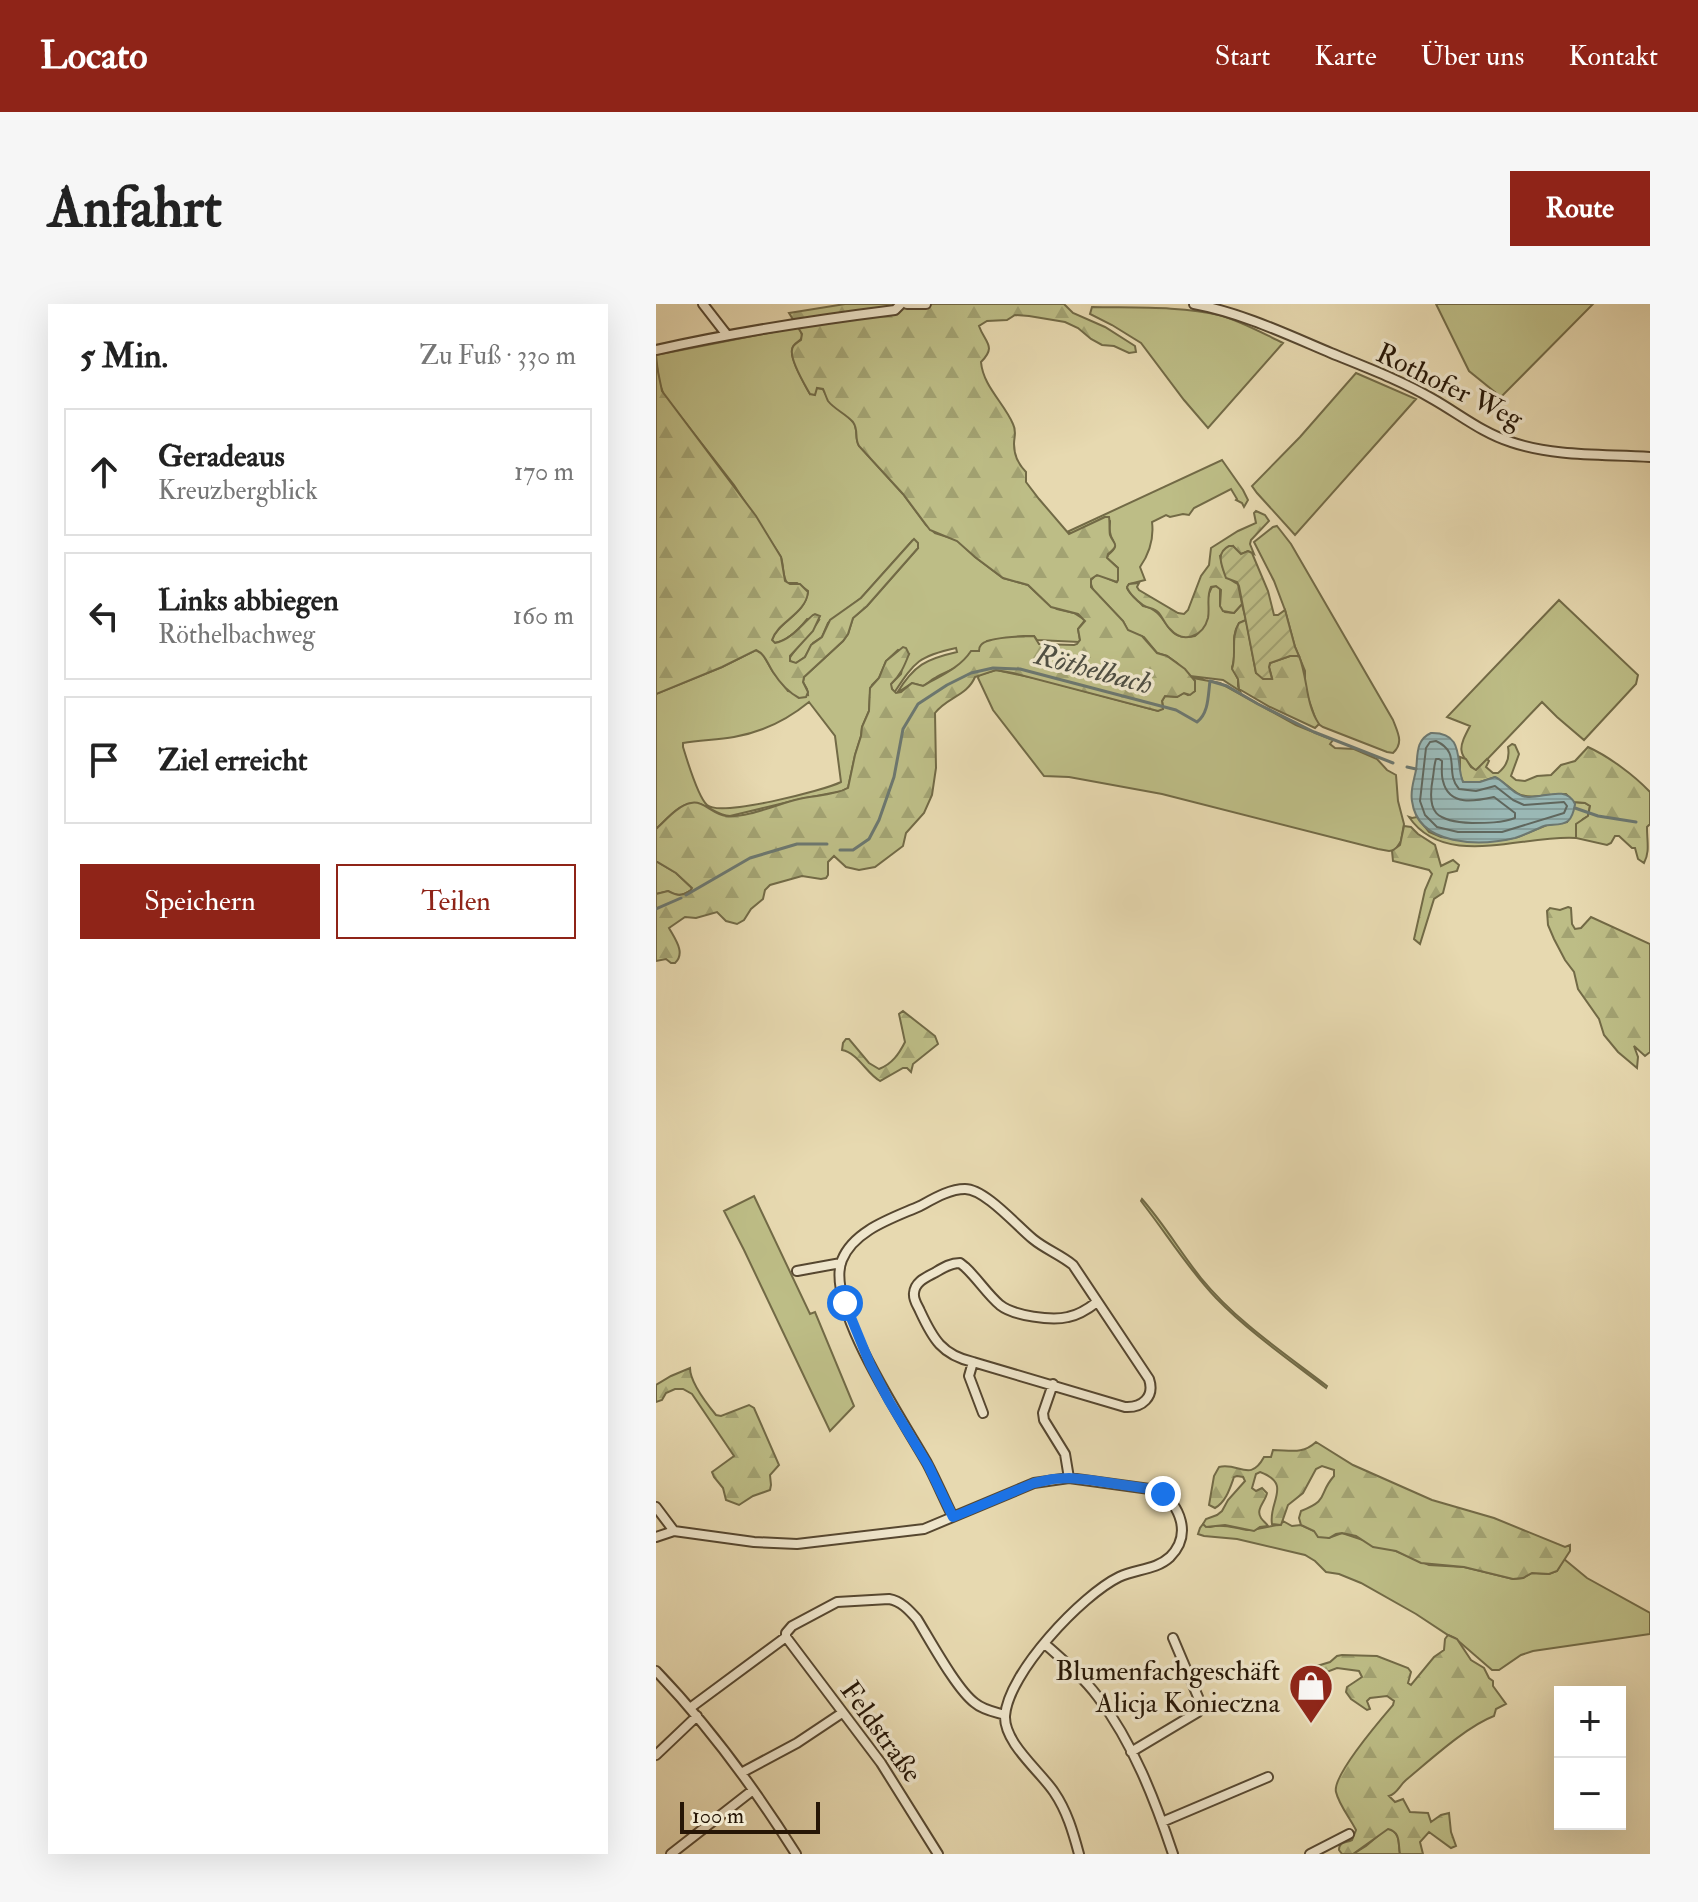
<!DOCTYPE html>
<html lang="de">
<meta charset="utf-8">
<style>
body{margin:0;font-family:"IM FELL Double Pica",serif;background:#f6f6f6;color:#222}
.controls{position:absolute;right:24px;bottom:24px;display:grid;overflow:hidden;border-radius:0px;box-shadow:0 8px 32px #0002}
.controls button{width:72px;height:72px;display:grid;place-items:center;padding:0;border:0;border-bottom:2px solid #e0e0e0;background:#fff;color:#222;font:40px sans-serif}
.scale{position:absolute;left:24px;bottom:20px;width:140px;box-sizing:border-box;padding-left:8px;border:4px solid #261606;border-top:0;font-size:22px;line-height:28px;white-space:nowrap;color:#261606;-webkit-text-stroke:6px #efe6cc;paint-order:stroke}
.stop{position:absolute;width:24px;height:24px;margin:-18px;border:6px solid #1a73e8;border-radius:50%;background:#fff}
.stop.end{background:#1a73e8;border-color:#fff;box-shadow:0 2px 8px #0008}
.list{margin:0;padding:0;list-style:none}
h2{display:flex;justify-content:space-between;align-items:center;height:104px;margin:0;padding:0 32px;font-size:34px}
h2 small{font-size:26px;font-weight:400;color:#767676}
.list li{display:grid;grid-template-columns:52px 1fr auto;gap:24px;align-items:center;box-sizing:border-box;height:128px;margin:0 16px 16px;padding:0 16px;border:2px solid #e0e0e0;border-radius:0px}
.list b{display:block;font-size:30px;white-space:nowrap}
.list p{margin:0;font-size:26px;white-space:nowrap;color:#767676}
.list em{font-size:26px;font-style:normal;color:#767676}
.actions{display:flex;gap:16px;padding:24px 32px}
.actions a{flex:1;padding:18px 0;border:2px solid #8f2418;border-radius:0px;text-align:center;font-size:28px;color:#8f2418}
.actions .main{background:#8f2418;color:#fff}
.icon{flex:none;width:44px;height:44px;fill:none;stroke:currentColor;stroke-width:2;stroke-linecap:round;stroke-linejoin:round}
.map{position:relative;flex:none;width:994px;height:1550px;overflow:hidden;border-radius:0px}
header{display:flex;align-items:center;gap:48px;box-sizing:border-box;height:112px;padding:0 40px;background:#8f2418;color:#fff}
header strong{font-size:38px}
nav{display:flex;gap:44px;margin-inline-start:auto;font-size:28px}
.intro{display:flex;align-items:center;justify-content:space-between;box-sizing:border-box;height:192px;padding:0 48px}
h1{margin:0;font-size:56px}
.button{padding:20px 36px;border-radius:0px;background:#8f2418;color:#fff;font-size:28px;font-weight:700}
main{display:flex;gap:48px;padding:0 48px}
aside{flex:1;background:#fff;border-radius:0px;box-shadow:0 8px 32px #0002}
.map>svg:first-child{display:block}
</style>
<header>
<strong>Locato</strong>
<nav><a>Start</a><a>Karte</a><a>Über uns</a><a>Kontakt</a></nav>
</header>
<div class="intro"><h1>Anfahrt</h1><a class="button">Route</a></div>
<main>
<aside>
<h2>5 Min.<small>Zu Fuß · 330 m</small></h2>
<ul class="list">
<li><svg class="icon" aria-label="ahead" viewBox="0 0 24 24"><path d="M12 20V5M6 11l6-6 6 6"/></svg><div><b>Geradeaus</b><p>Kreuzbergblick</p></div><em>170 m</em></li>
<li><svg class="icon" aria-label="left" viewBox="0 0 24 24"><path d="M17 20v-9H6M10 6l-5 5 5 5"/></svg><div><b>Links abbiegen</b><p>Röthelbachweg</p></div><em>160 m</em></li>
<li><svg class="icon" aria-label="arrive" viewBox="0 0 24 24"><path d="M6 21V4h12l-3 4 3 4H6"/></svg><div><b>Ziel erreicht</b></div></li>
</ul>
<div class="actions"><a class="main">Speichern</a><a>Teilen</a></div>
</aside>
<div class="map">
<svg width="994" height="1550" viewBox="0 0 994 1550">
<defs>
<pattern id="forest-firs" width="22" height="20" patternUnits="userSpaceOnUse" patternTransform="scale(2)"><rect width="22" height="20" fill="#bdbd86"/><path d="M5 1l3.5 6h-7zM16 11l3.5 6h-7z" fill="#a2a272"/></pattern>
<pattern id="garden-furrows" width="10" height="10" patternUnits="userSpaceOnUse" patternTransform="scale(2)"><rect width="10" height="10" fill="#bdbd86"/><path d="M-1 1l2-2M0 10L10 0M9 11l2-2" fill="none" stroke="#a2a272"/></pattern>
<pattern id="water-rules" width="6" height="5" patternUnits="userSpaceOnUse" patternTransform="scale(2)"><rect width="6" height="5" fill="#9ab8b5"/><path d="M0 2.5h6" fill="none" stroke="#859d9a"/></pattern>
</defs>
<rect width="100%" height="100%" fill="#e7d9b0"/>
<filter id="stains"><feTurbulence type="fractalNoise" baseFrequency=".0025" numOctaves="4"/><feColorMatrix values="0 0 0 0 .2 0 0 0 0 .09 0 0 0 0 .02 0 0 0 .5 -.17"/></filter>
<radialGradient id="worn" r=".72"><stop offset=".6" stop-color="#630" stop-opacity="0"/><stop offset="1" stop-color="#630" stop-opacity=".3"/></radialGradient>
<path fill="#bdbd86" stroke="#726a46" stroke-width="2" fill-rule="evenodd" d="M780,0h157l-92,93 -32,-26z
M436,3c38,1 91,-1 127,8 22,6 43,18 64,28l-75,85 -24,-28 -43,-57 -29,-18 -22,-11z
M143,23c9,18 -6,11 -7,23 -2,11 13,35 18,44l7,-6 6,1c3,5 5,12 10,16 7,6 14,10 20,17 6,8 1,16 6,24l44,48 23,31 9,8 22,7 18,17 28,21 25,7 18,17 11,7 17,4 11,7 -7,9 2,11 -1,2 -42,-2 -3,-4h-10l-37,5 -8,11 -9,1c-7,15 -22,17 -35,25 -4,2 -8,6 -12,8l-11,-3 -15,10c17,-28 29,-34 60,-41l-1,-4c-37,8 -41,13 -62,45l-3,-6v-3l10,-10 2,-10 6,-10 -11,-4 -12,11 -7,17 -7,7 -2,8 -1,18 -7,16 -1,9 -6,19 -7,33 -6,3 -41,8 -71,17c-13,-1 -18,-8 -30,-12 -16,-6 -33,15 -44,25v-135l66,-27 34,-17 6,3 11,19 15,19 20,4 -1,-6 -4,-7 1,-5 39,-36 5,-7 5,-16 14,-12 51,-58 -6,-7 -51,57 -33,25 -6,14 -9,6 -8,14 -9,6h-4l-3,-4c9,-15 22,-25 30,-39l-12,-1c-8,10 -19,22 -33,24l-2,-3c6,-18 34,-26 36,-49l-11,-8h-10c-5,-8 -3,-17 -6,-26l-47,-72 -70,-90 -5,-13 -3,-27zM153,398l26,34 6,46c-18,9 -121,35 -134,23 -9,-8 -20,-45 -24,-58v-4c17,-3 34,-3 51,-6 29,-5 53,-17 75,-35z
M700,69l60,26 -121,136 -38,-42 -5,-7 48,-49z
M566,156l21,30 5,10 -4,7 -2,-4 -6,-3 1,-1 -6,-10 -37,19 -5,7 -6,-1 -13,3 -4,-2 -14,7c2,16 -3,32 -12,45l5,13 -16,4 -2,4c3,7 11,12 16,18 28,5 19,37 52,30 21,-18 6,-31 17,-49l4,-1 4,2v17l5,7 9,1 8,-9 4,16 -7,3c-10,16 -1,29 -7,44l6,12v7l2,5 -17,-11 -33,-4 -13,-13 -10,-7 -10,-3 -13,-16 -16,-6 -5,-10 -30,-31 -3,-9 5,-5 5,-1 16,7 2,-14 -11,-10 1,-3c14,-11 3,-12 2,-23 -1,-4 0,-7 0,-11l-5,-4 -33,17 -5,-2z
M621,222l14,18 102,176c5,13 11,23 0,33l-6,-1 -64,-25 -6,-4 -12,-34v-18l-10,-24 -10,-37 -11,-29 -20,-39 19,-15z
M903,296l79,75 -2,9 -52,56 -27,-23 -15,-15 -66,69c-20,-18 -17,-24 -6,-45l-23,-9z
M340,366l43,9 119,32 5,-5 -1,-5 3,-5 12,1 7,-4 4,2 7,-4v-10l-2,-3 27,5 76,42 37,15 -3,4 5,4 19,1 23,10 10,11 9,5 2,26 6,23 -3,17 -6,9 -6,1 -11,-2 -216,-55 -93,-17 -25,-1 -51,-66 -15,-32 1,-3z
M918,498l11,1 5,3 -2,10 -5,3 -7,8v11c-52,-4 -131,32 -167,-21l3,1 5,-1 12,15 12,5 34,4 28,-1 15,-3 29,-12 20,-3 8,-18z
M0,557l20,12 16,15 -1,2c-8,6 -15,7 -23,1l-12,3z
M98,892l56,118 5,-2 39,94 -24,25 -86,-181 -20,-39z
M486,895c22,25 39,54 59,79 35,43 83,75 126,108l-1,2c-38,-29 -77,-56 -110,-90 -27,-28 -48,-62 -72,-93l-3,-4z
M627,1217l9,5 9,-1 28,13 13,-5 54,18 33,14 35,2 49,12 10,-1 9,-5 17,1 8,-3 7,-12 23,19 63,35v21l-117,17 -12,4 -22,15h-7l-37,-32 -7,-3 -32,-21 -55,-31 -22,-9 -13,-2 -11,-11 -10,-6 -68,-16 -33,-3 -6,-2 2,-6 3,-4c9,5 3,3 12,2 12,-2 22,3 33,4 6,1 24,-5 32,-5z
M730,1525h4c11,5 8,15 10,25h-47l13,-8z"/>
<path fill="url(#forest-firs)" stroke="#726a46" stroke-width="2" d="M189,0h219l9,9 32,14 30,19 1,6 -7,1 -15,-7 -12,-1 -11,-6 -13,-11 -13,-6 -36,-6 -14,-1 -8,5 -20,1 -8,5c6,17 18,20 2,36 2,24 23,41 32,62 4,8 1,12 1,20 0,11 4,20 12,28v10l13,17 30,35 36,-17h4c1,5 0,13 1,18 3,9 11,9 -2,19l-1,4 11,10v12l-1,2 -20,-7 -6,4v8l32,34 5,9 14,6 15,17 10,3 18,13 10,12v10l-5,4 -6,-2 -7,4 -12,-1 -3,5 1,8 -5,2 -145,-38 -17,-3 -21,7c-8,19 -28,20 -40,36l1,55 -4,27 -8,18 -18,20 -3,13 -28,21 -16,3 -13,-3 -12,-11 -6,6v13l-2,3 -5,1 -19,-3 -32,9 -5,5 -2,9 -12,10 -7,11 -7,4 -11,-3 -9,-9 -21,6 -11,-1 -16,11c6,11 17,25 6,35h-4l-5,-4 -10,2v-67l12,-3c10,5 13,6 23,-1l1,-2 -16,-15 -20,-12v-32c9,-8 22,-24 35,-26 12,-3 22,12 35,13 22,2 51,-12 73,-17 16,-4 35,-3 49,-11l7,-33 6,-19 1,-9 7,-16 1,-23 9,-10 7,-17 17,-14 3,1 3,6c-5,13 -8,20 -18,30l1,5 4,4 5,-1 11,-9 11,3c17,-10 37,-18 48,-35h8c0,-2 0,-4 2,-6 6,-8 43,-9 53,-9l5,8 35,1 3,-1 3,-4 -2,-11 7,-8 -7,-7 -27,-7 -23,-22 -25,-7 -28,-21 -18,-16 -27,-11 -27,-36 -44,-48c-5,-8 0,-16 -6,-24 -7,-8 -19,-13 -25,-21 -2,-4 -3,-8 -5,-12l-6,-1 -2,7 -5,-1c-5,-9 -20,-33 -18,-44 0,-5 5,-7 9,-10l1,-6 -13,-21z
M0,58l6,29 94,125 25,41 4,24 5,3h10l8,8c-2,22 -31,30 -36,48l3,3c16,-3 26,-18 38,-28l2,-1 5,2 -7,15 -23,25v5l6,2 9,-6 6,-12 11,-8 8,-17 31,-22 51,-57 2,-2 4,4v5l-51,58 -14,12 -5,16 -5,7 -39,36 -1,5 5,10 -2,5 -7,1c-11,-6 -19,-15 -26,-26 -6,-9 -7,-17 -17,-22l-34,17 -66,27z
M600,207l9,4 4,6 -18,19 -1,4 4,10 -6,-3 -6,3h-3l-6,-8 -13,10c4,16 3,21 18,28l4,20 -8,9 -11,-2 -3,-5 1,-16 -5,-4 -5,1c-5,10 -1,20 -3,31 -5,19 -25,26 -38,11 -5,-5 -7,-11 -11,-16 -5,-6 -10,-4 -16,-8 -6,-4 -14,-12 -16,-18l2,-3 10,-1 -2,4 2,3 39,23 6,1 4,-4 13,-34 8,-11 2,-17 27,-17 18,-8 -2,-10z
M590,316l10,53 16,5 -3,-11 1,-4 20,-7h9c9,22 6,47 20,68l-4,4 -45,-21 -31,-18 -1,-10 -6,-10c5,-15 -2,-31 7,-46z
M856,440l3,1 4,9 -8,22 5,4 9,1 12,-5 14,-1 10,-10 14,-4 13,-14c20,9 46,28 62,45v32l-3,3c0,15 3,25 -3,36l-6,-4 -3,-11h-3l-13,-12h-4l-4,7 -4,2 -31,-7v-14l12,-8 2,-10 -5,-3 -11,-1 -8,-8c-13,0 -40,6 -49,-1 -8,-5 -13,-11 -22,-16l-15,5h-17l-3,-8v-17l6,2 5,8 5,3 11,-11 2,2 -3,6 7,6h5c9,-7 12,-15 10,-26z
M748,522l7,1 7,7 17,11 6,21 12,-6 6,5 -2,6 -9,2 -5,20 -9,6 -14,45 -6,-5 11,-49 7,-16 -3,-4 -36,-9 -1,-10 8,-6z
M912,603l3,1 1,16 3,5 6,-1 10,-11 59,27v108l-5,4 -11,-10 4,11 -1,11 -19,-16 -14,-17 -5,-16 -21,-30 -4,-17 -9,-12 -11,-21 -6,-14 -1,-14 3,-3 10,2z
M247,707l32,25 3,8 -25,20 -2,8 -4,-4h-4l-23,13c-14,-8 -22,-28 -38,-31l1,-7 3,-4h3l20,24 10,6c13,-5 20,-15 26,-27l-6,-28z
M34,1064c0,14 17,36 26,47l5,1 28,-11 5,3 25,57 -9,10 1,10 -1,5 -17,6 -14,9 -13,-5 -3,-12 -9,-11 -2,-5 22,-16 -42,-62 -9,-5h-8l-9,4 -4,7 -6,2v-17l15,-9z
M660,1138l37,23 79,35 62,18 71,29 5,-2v6l-13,20 -8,3 -17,-1 -9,5 -10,1 -49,-12 -43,-4 -25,-12 -23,-4 -17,-11 -14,-3 -6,1 -7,4 -11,-1 -4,-6 -13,-6 -2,-7 2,-7c30,-12 16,-16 33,-35v-6l-12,-4 -6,3 -13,24 -15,12 -7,20 -9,-1c-4,-22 21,-40 -12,-52l-4,2 -4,14 4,3 6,-3 5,5c-1,8 -12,16 -6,25 2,3 5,5 7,8l-8,1 -6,4 -29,-6 -19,2 -3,-3 3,-5 11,-4 5,-4 6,-11 17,-19 -2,-4 -6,-1 -3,1c-4,11 -8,25 -19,31l-6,-3 5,-29 5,-9c20,-5 31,16 45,-10h7l2,-7c17,0 29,5 43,-8z
M792,1331l9,4 14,21 13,8 5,10 4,3v5l13,18 -10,5 -2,7c-27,10 -65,45 -88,64 -7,6 -9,14 -17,16l6,6 8,-3 7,13 18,1 3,9 10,-7 8,-2 2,19 5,14 -5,2 -22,-16 -9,10 3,12h-23c-2,-10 1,-22 -12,-25l-35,25h-11l-3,-4c0,-9 7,-7 13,-10l4,-10c-6,-12 -17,-25 -20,-38 -4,-16 45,-73 57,-87l1,-4 -7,-5 -17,2 -3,3 3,8 -3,1 -16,-11 -5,-7 1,-5 15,-10 -3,-6 -22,-3 -18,7 -2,-9 13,-4 7,-6 5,-1 35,1 31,12 3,4 -3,11 3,2 23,-28 10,-7 1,-11z"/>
<path fill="url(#garden-furrows)" stroke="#726a46" stroke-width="2" d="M573,242h4l8,8 7,-3 4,2 16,38 6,24h4l7,-5 10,37 4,9h-9l-20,7 -1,4 3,12h-9l-7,-6 -17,-87 -2,-4 -11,-4c-4,-12 -11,-25 3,-32z"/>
<path fill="url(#water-rules)" stroke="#6c776f" stroke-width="2" d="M775,429c35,-1 24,31 32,49h17l15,-5c11,5 20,20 33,20 16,1 38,-12 47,7 -1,6 -2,13 -7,17 -6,5 -17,3 -24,5 -10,4 -19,9 -29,12 -34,8 -97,9 -103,-37 -2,-11 2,-20 4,-31 2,-14 -1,-30 15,-37z"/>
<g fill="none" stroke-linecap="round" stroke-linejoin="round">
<path stroke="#60675e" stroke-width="2" d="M780,437c26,12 8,31 23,48l17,2 19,-5 18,14 11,5 40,-3 3,4 -3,7 -62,19h-44l-21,-5 -12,-12 -5,-14 6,-53 4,-6z
M780,455h3l3,2c0,6 -1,14 1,20 6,26 33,20 51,16l21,16v5c-13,5 -29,5 -43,5 -36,-2 -46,-9 -39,-46 1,-6 1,-12 3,-18z"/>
<path stroke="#6c776f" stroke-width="3" d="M751,463l9,2
M919,504l23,8 38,6
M184,546h13l16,-11 10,-19 15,-43 9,-48 15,-25 29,-19 24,-12 22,-5 27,1 156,41 21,12c12,-9 11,-27 13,-41l17,5 31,18 56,28 79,31
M30,591l64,-37 47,-14h30
M0,605l25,-11"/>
<g stroke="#564730" stroke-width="12">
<path id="minor" d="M47,0l24,31
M251,0h19
M538,0c48,9 92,30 137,49 34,14 69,27 100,45 27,15 51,35 80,44 44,15 93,12 139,15
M0,46c79,-18 159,-30 239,-40l6,-6
M141,967l44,-8
M317,1058c-31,-7 -40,-23 -53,-51 -2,-5 -7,-11 -6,-18 1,-12 13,-16 22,-21 8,-5 15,-9 24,-9l5,4c13,12 22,27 35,38 14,11 52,16 68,12 11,-2 20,-8 29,-15
M397,1080l-10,29 1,7 21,34 4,24
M0,1203l18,24
M297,1213c-9,-18 -17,-37 -26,-54 -23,-41 -103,-159 -85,-203 12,-30 51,-42 78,-54 13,-7 29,-17 45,-17 20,0 52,37 68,50 12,10 28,16 40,26l76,114c6,18 -7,29 -24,28l-152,-45 -4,14 14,37
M0,1233l18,-6 80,11 43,2 127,-15 110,-46 35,-5 88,12c24,15 35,45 13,67 -14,13 -34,12 -51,20 -37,18 -111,96 -114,139 -1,27 35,55 49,76 13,19 19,40 25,62
M130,1333l95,126 57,91
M389,1340c18,16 38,33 53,53 35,46 57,103 75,157
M0,1367c54,56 99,118 140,183
M34,1404l96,-71v-4l6,-7 45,-24 52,-3c12,2 20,11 28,20 13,21 40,71 58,84 8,7 20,9 30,12
M475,1448l67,-40 2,-6 -2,-9 -25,-59
M0,1451l41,-39
M85,1469l56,-30 45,-30
M506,1518l106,-45
M15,1550l82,-64
M654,1550l39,-20"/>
</g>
<use href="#minor" stroke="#efe6cc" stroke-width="8"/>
</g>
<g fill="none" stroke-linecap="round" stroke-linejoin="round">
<path stroke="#1a73e8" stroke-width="10" d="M189,999l25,61 19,37 39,64 25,52 81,-34 19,-4 16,-1 21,2 67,10 6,4"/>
</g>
<defs>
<g id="shop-pin" transform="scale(2.3)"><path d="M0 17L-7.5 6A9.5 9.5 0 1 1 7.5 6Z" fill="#8f2418" stroke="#efe6cc"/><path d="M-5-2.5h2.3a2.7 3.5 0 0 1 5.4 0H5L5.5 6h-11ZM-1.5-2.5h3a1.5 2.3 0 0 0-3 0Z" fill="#fff"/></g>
</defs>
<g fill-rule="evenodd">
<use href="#shop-pin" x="655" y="1382"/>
</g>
<g text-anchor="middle" stroke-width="7" stroke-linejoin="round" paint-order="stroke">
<g font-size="28" fill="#261606" stroke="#efe6cc">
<text transform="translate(794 81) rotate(26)" y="10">Rothofer Weg</text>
<text transform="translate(226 1427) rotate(54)" y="10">Feldstraße</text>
</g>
<g font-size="28" fill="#261606" stroke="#efe6cc" text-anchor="end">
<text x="624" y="1376">Blumenfachgeschäft<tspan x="624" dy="32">Alicja Konieczna</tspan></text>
</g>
<g font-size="30" font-style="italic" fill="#4f4f43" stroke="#efe6cc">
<text transform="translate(438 365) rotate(15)" y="10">Röthelbach</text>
</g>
</g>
<rect width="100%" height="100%" filter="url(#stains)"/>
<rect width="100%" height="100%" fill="url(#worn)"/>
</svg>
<div class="controls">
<button>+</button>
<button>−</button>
</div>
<div class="scale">100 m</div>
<div class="stop" style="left:189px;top:999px"></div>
<div class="stop end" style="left:507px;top:1190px"></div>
</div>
</main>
